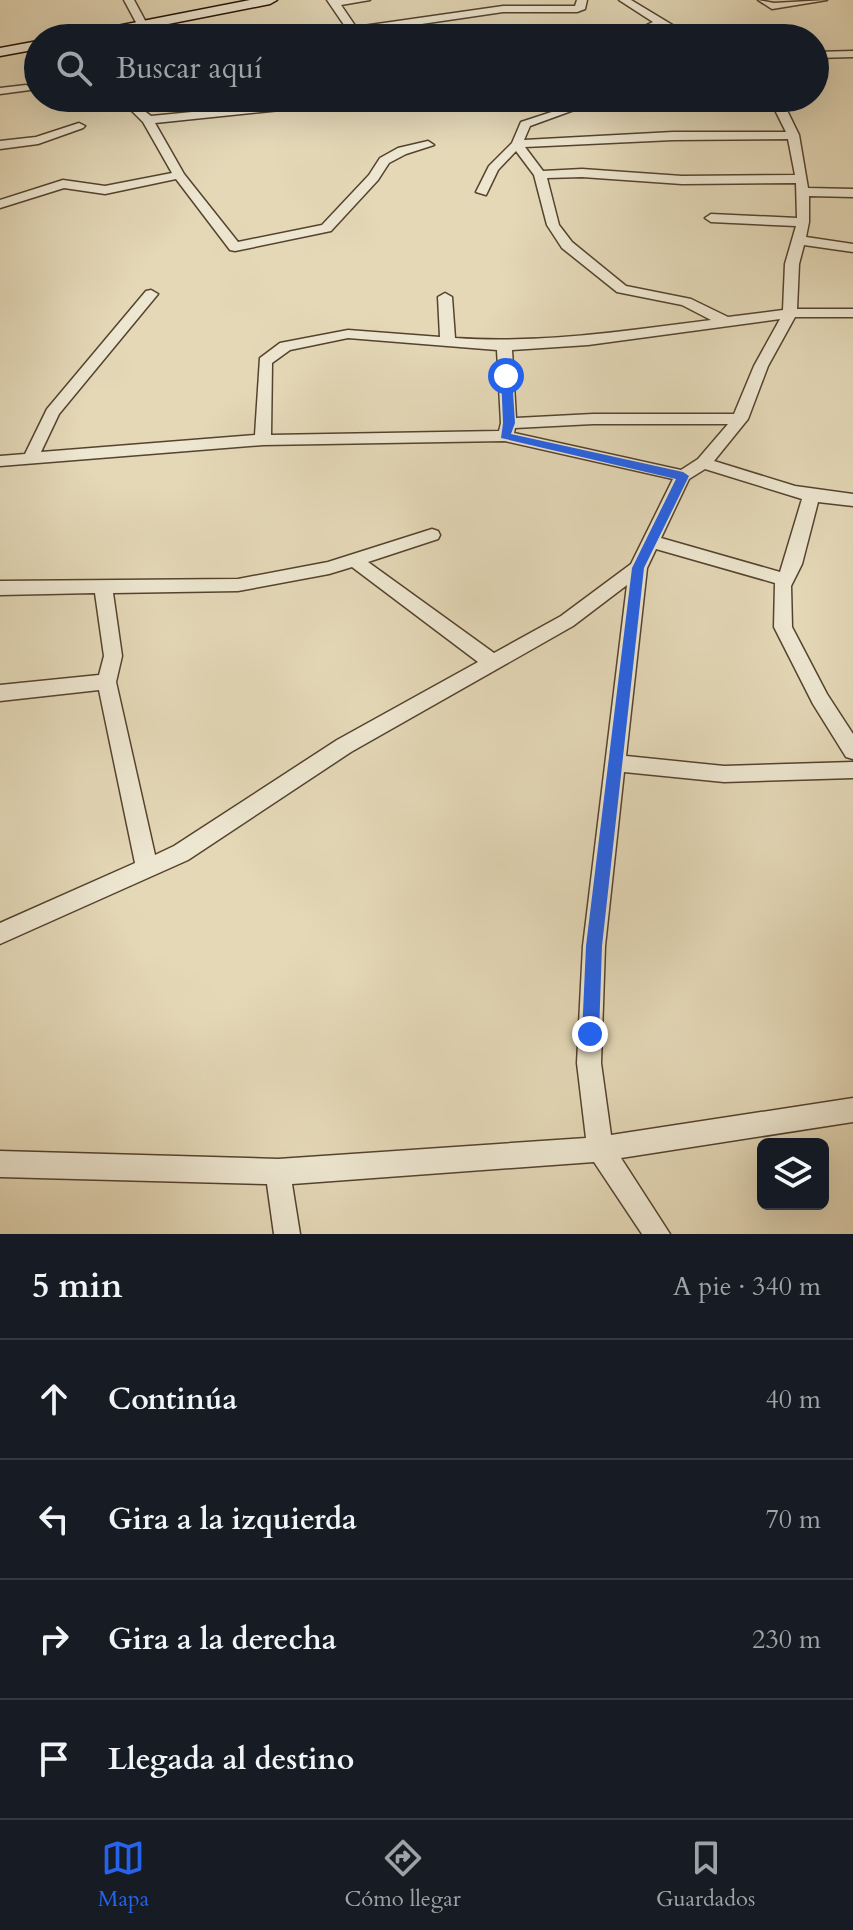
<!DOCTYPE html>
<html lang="es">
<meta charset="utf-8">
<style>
body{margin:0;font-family:Cardo,serif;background:#242831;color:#f1f3f6}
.controls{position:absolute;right:24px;bottom:24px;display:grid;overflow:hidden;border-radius:12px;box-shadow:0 8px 32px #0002}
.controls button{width:72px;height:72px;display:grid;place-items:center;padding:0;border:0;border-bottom:2px solid #363941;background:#171b24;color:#f1f3f6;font:40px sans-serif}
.stop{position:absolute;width:24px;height:24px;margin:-18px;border:6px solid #2563eb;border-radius:50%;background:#fff}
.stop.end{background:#2563eb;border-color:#fff;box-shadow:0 2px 8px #0008}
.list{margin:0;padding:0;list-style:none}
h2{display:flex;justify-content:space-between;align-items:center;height:104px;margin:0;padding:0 32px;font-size:34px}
h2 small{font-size:26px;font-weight:400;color:#9ea1a6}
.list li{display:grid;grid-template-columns:52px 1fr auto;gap:24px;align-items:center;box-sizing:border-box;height:120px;padding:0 32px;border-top:2px solid #363941}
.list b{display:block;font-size:30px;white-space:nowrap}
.list em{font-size:26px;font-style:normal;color:#9ea1a6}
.icon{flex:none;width:44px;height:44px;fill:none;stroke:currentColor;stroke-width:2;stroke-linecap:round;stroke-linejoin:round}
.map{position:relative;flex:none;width:853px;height:1234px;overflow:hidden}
.search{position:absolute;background:#171b24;box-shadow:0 8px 32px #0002;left:24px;right:24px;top:24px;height:88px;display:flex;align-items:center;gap:20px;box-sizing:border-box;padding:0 28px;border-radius:44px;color:#9ea1a6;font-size:30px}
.sheet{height:584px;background:#171b24}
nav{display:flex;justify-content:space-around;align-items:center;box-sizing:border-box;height:112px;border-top:2px solid #363941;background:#171b24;font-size:22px;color:#9ea1a6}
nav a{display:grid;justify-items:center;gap:4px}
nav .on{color:#2563eb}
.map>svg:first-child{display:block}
</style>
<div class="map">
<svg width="853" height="1234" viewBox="0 0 853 1234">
<rect width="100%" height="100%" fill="#e4d8b7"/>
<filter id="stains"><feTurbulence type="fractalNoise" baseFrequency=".0025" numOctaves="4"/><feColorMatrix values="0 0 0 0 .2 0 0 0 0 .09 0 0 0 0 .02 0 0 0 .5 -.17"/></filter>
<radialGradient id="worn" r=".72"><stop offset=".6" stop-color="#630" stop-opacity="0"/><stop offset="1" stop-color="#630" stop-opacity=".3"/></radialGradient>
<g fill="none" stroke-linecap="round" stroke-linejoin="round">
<g stroke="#55432e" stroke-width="3">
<path id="street" d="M124,0h10l14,26 -1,2h-8z
M327,0h43l-29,5 15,22 147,-21h72l2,-6h10l-2,9 -8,3h-74l-143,21 3,5h-10z
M619,0h12l63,38h-12l-21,-12 -28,12h-14l34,-16z
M758,0l16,3 53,-3 -55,9z
M120,27l4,1 6,10h-10l-5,-8z
M853,51v6l-38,1v-6z
M26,85l6,3 -2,2 -30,4v-6z
M128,98h12l3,12 8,6 184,-18 -35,10 -145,15 29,51 54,68 84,-17 47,-50 11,-17 18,-10 30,-7 6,4 -28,9 -17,9 -11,17 -47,51 -96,20 -5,-1 -54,-71 -71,15 -41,-6 -64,20v-8l63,-20 42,6 67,-13 -29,-51 -11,-11z
M576,98h12l-3,8 -55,20 -6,14 149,-8h113l-17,-34h12l18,37 9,53 45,1v8l-44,-1v26l-3,15 47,7v8l-49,-7 -5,19 -2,45h56v8h-58l-27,49 -20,53 -34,42 81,25 58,8v12l-35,-4 -16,62 -11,22 1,41 35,67 26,40v25l-7,-2 -33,-53 -39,-77 1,-44 -119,-34 -9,19 -21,188 98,10 129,-4v16l-129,4 -100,-10 -19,174 -4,117 10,72 242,-37v24l-232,36 49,76h-28l-48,-72 -302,22 8,50h-26l-7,-50 -267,-7v-26l278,8 308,-21 -9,-75 6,-117 44,-361 -54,41 -222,126 -163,108 -188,84v-21l135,-60 -36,-173 -99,11v-16l99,-10 5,-19 -9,-63 -95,2v-14l238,-2 90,-17 104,-33 6,2 2,4 -2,4 -70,23 126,91 67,-37 70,-52 42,-85 -168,-38 -242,4 -263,21v-10l25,-2 22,-45 99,-118 5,-1 7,4 -99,120 -18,38 214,-17 5,-77 20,-15 68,-13 92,7 -2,-40 7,-4 7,4 3,41c86,6 170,-7 256,-18l-29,-15 -65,-13 -55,-44 -15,-23 -13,-50 -18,-24 -18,19 -12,25 -10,-3 13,-26 23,-23 9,-21 49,-16zM788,139l7,36 -113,1 -100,-7 -39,2 -18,-24 148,-7zM582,177l100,7 114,-1 1,35 -86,-4 -6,4 6,4 85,4 -11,38 -2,46 -55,7 -37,-18 -65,-13 -54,-44 -13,-17 -12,-47zM780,319l-26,47 -20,48h-141l-77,4 -4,-68 76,-5zM348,338l149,12 4,73 -2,8 -228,4 1,-72 18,-13zM593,424h135l-30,35 -17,11 -167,-37 1,-5zM705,469l97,30 -22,73 -119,-34 28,-59zM352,567l126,95 -141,78 -163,106 -19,9 -39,-173 6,-26 -9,-63 125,-2 91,-17z
M79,123l6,3 -2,2 -45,16 -38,5v-8l36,-4z"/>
</g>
<g stroke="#251101" stroke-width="3">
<path id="secondary" d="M250,0h27l-7,4 -173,34h-28l7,-4z
M38,41v8l-38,7v-8z"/>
</g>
<use href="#street" fill="#ede6d0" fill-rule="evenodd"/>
<use href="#secondary" fill="#ede6d0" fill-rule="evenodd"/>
</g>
<path fill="#2563eb" d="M506,373l6,3 3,47 -4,11 172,38 6,4 -45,92 -42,378 -3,88 -3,6 -6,2 -6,-2 -2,-6 4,-88 46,-378 44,-89 -175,-41 2,-15 -2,-47z"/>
<rect width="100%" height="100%" filter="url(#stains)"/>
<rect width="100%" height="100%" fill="url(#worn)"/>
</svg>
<div class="controls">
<button><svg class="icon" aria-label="layers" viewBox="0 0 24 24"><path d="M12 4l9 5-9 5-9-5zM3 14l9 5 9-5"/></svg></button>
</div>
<div class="stop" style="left:506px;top:376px"></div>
<div class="stop end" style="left:590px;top:1034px"></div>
<div class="search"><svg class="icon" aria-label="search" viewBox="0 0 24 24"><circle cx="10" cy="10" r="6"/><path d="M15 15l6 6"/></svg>Buscar aquí</div>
</div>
<section class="sheet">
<h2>5 min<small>A pie · 340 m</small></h2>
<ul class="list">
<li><svg class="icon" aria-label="ahead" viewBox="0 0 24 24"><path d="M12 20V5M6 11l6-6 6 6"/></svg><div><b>Continúa</b></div><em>40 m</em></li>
<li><svg class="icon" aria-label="left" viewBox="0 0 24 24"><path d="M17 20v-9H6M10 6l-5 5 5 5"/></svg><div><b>Gira a la izquierda</b></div><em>70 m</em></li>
<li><svg class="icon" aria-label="right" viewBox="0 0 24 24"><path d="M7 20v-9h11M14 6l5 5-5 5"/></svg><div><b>Gira a la derecha</b></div><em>230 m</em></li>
<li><svg class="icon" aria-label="arrive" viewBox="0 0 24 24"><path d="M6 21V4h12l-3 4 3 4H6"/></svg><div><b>Llegada al destino</b></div></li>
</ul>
</section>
<nav>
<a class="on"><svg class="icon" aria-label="map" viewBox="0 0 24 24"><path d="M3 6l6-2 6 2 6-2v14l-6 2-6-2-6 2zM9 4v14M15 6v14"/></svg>Mapa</a>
<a><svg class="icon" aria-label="directions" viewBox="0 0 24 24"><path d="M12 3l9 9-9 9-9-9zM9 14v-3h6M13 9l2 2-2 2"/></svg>Cómo llegar</a>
<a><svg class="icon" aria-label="saved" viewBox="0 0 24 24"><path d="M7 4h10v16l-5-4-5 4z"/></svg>Guardados</a>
</nav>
